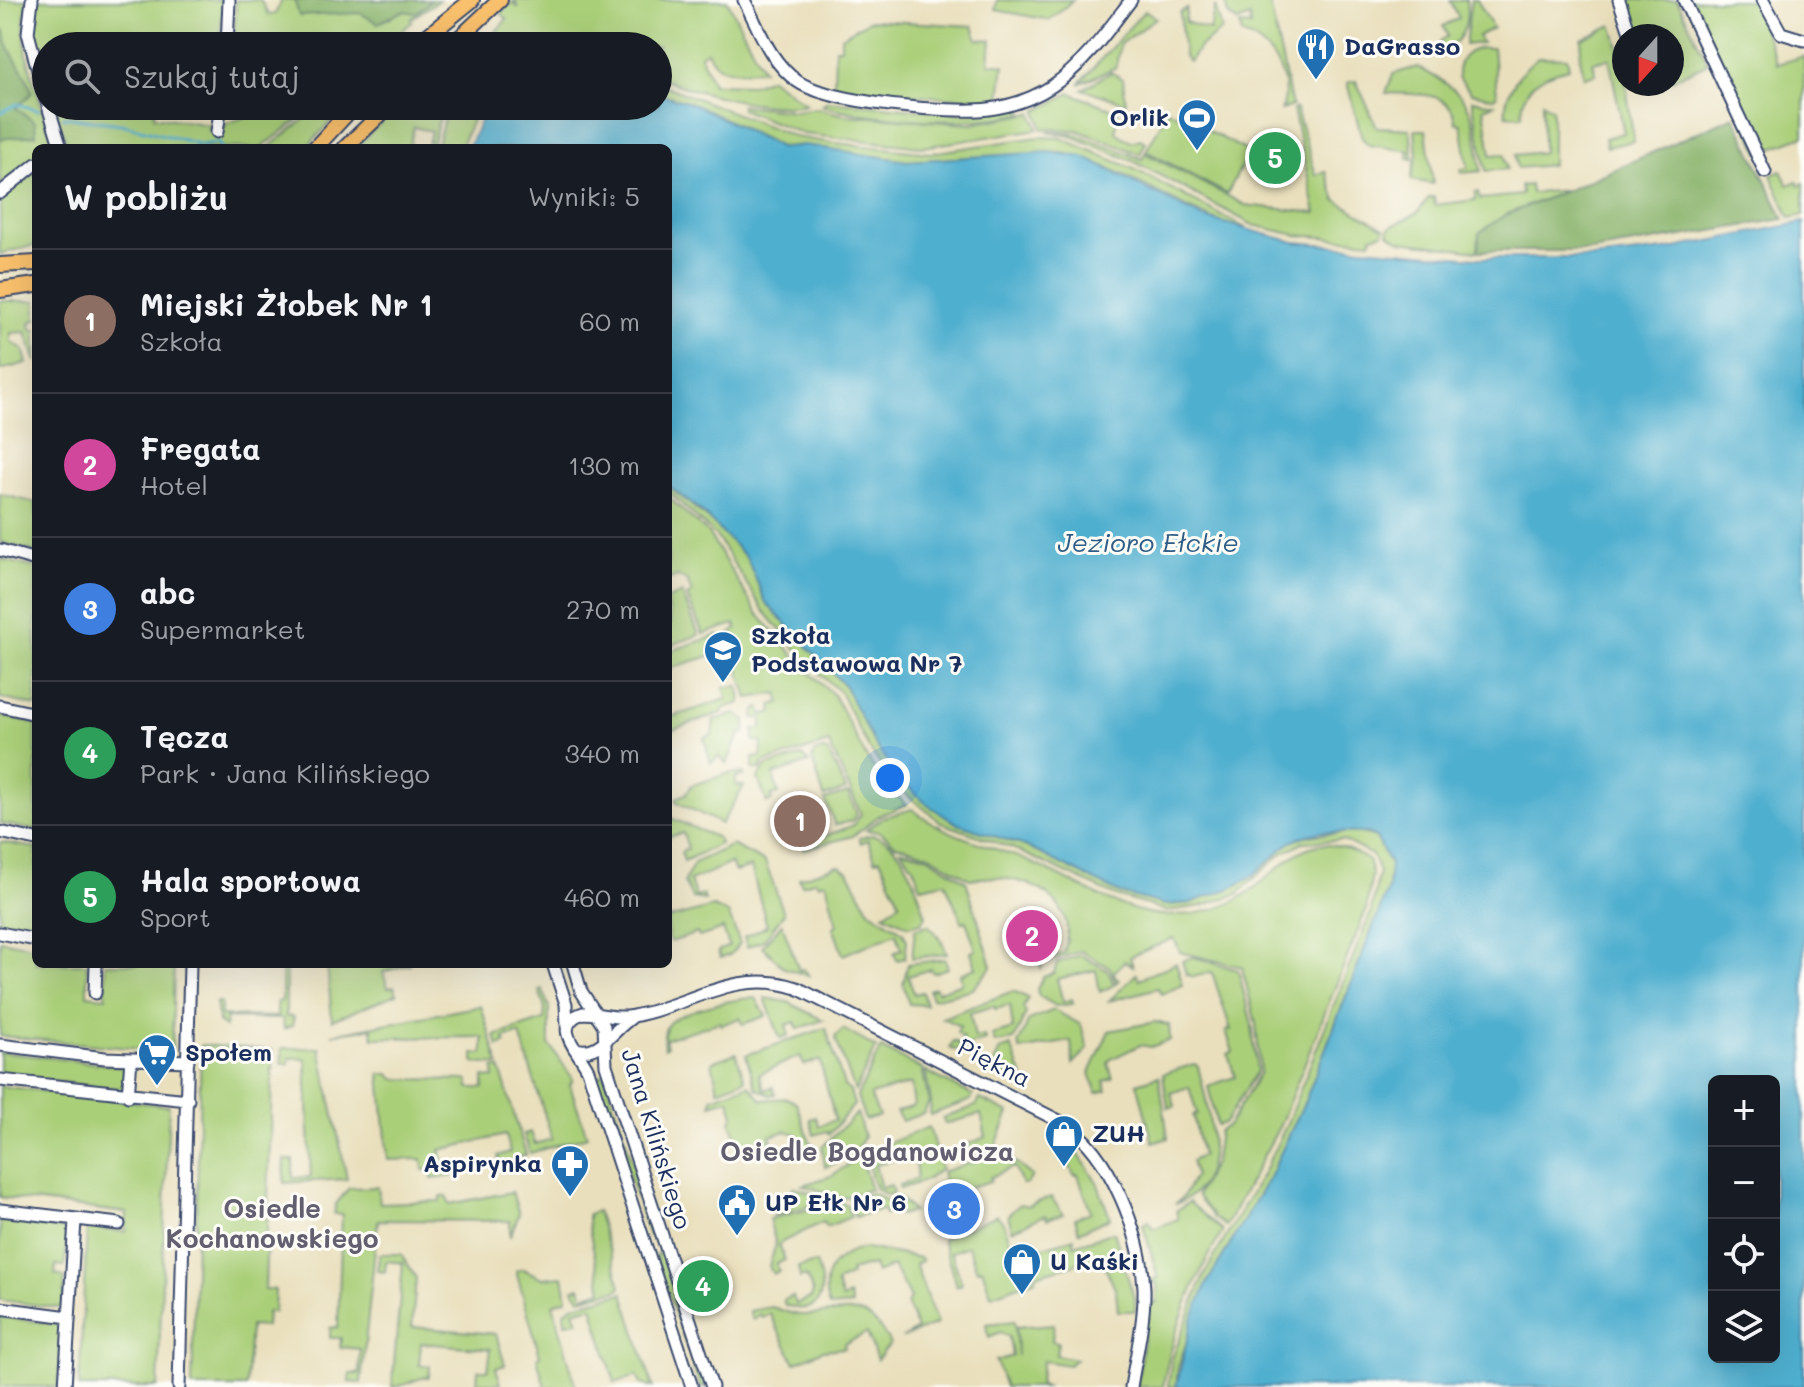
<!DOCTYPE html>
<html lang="pl">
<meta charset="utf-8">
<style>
body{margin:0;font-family:Mali,sans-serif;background:#242831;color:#f1f3f6}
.controls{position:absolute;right:24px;bottom:24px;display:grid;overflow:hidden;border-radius:12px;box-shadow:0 8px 32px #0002}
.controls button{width:72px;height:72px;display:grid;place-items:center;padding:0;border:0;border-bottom:2px solid #363941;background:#171b24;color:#f1f3f6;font:40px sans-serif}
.compass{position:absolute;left:1612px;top:24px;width:72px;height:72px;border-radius:50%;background:#171b24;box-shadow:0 8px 32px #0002;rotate:201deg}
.you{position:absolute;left:890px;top:778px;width:28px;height:28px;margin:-20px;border:6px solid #fff;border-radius:50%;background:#1a73e8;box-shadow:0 0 0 12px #1a73e833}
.badge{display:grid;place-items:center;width:52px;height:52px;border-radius:50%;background:#1f6fb2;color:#fff;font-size:26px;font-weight:700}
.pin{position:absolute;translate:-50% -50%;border:4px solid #fff;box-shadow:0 2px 8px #0006}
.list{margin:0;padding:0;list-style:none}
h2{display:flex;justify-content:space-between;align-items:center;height:104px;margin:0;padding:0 32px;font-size:34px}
h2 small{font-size:26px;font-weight:400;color:#9ea1a6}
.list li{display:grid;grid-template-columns:52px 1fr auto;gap:24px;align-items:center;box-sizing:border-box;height:144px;padding:0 32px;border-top:2px solid #363941}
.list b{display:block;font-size:30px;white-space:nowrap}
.list p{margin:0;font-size:26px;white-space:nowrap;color:#9ea1a6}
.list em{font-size:26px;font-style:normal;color:#9ea1a6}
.icon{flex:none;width:44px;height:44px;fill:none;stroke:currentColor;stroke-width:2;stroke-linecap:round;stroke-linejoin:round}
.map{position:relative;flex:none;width:1804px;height:1387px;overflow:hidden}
.search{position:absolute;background:#171b24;box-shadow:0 8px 32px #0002;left:32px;top:32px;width:640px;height:88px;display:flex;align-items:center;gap:20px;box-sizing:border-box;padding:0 28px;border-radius:44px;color:#9ea1a6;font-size:30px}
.panel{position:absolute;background:#171b24;box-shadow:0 8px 32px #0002;left:32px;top:144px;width:640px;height:824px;border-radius:12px}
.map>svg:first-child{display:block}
</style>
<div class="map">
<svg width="1804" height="1387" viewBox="0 0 1804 1387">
<rect width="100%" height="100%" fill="#fdfcf7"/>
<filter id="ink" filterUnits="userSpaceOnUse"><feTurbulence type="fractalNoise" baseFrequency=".0125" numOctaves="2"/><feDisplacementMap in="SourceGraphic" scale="16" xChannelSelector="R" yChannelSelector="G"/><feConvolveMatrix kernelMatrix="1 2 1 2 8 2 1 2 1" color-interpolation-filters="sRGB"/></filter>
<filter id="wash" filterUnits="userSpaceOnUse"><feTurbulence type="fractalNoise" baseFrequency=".006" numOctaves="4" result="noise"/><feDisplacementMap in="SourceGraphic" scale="32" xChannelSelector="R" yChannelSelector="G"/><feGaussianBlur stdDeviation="1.8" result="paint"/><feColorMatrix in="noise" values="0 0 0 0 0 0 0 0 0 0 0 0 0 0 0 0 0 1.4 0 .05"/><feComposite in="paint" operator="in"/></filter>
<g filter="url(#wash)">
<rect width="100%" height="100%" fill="#e9dfbc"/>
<path fill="#aacf79" stroke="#627f6c" stroke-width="2" d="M0,0h27c-11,47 13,97 26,142l-2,6h-15v9l-36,27z
M37,0h186l-3,46h-174v34l-12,-43z
M236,0h25l7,15 7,-1 7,-14h157l-28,19 1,3 -27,24h-130l-21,-3z
M514,0h213l36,70c-25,0 -45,7 -56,-19l-7,4 13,29 39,1 18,-7 36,26c-37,8 -113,-12 -148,-27v-31h-175l24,-27 -6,-6 11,-11 7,6z
M997,0h76l-24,20 -54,-10z
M1225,0h44l23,106 -11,4c13,-28 -10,-68 -39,-75l-2,-10 11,1 -1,-9 -13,5 -9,-7z
M1450,0h16c3,21 -2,40 -21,50l-5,-9 8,-5 -5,-10 16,-8z
M1471,0h6l16,28 -15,8 4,7 -17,2z
M1625,0h52l31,63 -36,17v-44h-31z
M1688,0h65l24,64 27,-8v80l-45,17z
M1215,6l7,24 -22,17 -11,15 -5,-6 -4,-43 7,-5 -2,14 25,8z
M1145,10l11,8 -36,26 -4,23 -37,17z
M870,20l103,6 4,13 14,1 -2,23 15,2 -4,33 -16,2 -150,-11 1,-41h6v-11z
M1612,25c14,38 15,75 22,116l-27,6 -2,-9 19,-5 -15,-75 -16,4 3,12 -12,3 -4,-20 2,-18z
M1481,48h12l4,47 -3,3 -23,-5 -13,-16c-1,-17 8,-26 23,-29z
M1538,57l29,1 2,10c-26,6 -48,16 -47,48l-16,-1c-3,-22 15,-45 32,-58z
M1417,67c60,31 55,41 64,104l-19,2 -1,-4 7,-1 -7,-45h-5c-4,-35 -44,-28 -70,-30l7,-19z
M1111,72l12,7 3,24 -43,-14z
M1356,81l21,46 33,2 3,30 -5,-1 1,-7 -40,-6 -7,-7 -15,-55z
M658,83l137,54 31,5 104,11 108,-16 23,1 73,31 117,62c-68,-15 -124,-66 -192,-79l-152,9 -103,-16 -23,2 -84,-42 -39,-12z
M1070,93l48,18 -2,21 15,10 9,-3 6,3 -6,12 -63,-24 -35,-1 -5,-18z
M1472,100l22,4 -10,4 7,47 13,-1 3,15 -21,2z
M827,101l142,13 52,-8 2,7c-50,14 -151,7 -201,-8z
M1542,102l10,7v56l-35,3 -2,-13 28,-3z
M741,105l54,6 22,-3 27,7 128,9 60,-11 6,16 -115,18 -120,-13 -62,-25z
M54,106h101l-1,10 55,9 -1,6 13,2 6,-10 22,-7 1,-10h66l-55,42 -189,-2 -6,-4z
M321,106h24l-39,42h-38z
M398,106h45l-12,42h-4l4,-17 -17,-4 -5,21h-54z
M448,106h30l-18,42h-24z
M1296,109l20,66 10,-3 10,28 48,28 -1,5 -11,3 -1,5 -75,-6 -43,-10 -118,-63 -63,-26 -25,-4 27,1 68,26 3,-6 100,52 71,8 -23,-103z
M1168,110l81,42 -22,42 -81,-43z
M1415,130h11l7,54 -22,-4 6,-26z
M36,171v74l-36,9v-52z
M1781,171l7,14 9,-4 2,4 5,-2v32l-14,3 -19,-43z
M1530,185l1,8 37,-3 -63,25 -26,18 -1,18 -77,-10 -13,-8 1,-5 28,-15 12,-15 5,-1 1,8 40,-5v-8h3l2,7 42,-4 -1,-9z
M0,301h36v19l-6,2 1,8h5v32l-10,-30 -15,1v9l12,7 4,14 -27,7z
M668,486l52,43 27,29 19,45 79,83 83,119 30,19 67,22 95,47 46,12 24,-2 41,-15 19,-10 39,-35 15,-7 52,-4 20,5 14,28 -2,23 -83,213 -36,77 -62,105 -29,84 -2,20h-8l4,-28 32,-84 58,-100 23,-47 86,-216 8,-40 -7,-17 -29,-15 -40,2 -23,13 -43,39 -35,12 -35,5 -51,-15 -104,-48 -70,-25 -47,-38 -27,-38 -28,-55 -32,-29 -44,-52 -48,-75 -48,-45z
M0,494l36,9v49l-36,-10z
M668,497l40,36 50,81 46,53 30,28 31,60 24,34 18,16 -27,10 -27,21 -49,13 -1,-5 51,-19 7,-11 -32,-71 -66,20 -3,6h-7v-11l8,-1 1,-15 -8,-1v-12h8v-11h-8l1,-7 5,-3 3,7 10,-3 -1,-7 8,-3 -2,-9 -30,5 -20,-62 9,-7 -2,-5 -32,10 -16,-38 5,-3 -5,-12 -10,-5 -9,4z
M0,559l36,9v138l-36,-8z
M682,593l17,42 -31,11v-21l3,-1 -3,-25z
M718,635l7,7 -9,3 5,16 -4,5 -4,-11 -45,14v-17z
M739,686l2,17 -17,5 -2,5 -54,18v-13l59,-19 -3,-12z
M736,714l10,6 -1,13h-5l-13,31 -8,-8 -8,7 -7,-25 8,-3 2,-15z
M0,716l36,8v107l-36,-8z
M823,750l6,3 17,37 -22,7 -12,-39 3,-6z
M803,756l6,7 -36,12 6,19 -8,2 1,5 -5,2 -9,-25 8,-12z
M730,773h14v3l-8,1v8l8,1 -23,38 -44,-22 -1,-4 10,-4 6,-9z
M848,793l9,21 -5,7 -17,4 -10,-25z
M912,809c40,31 76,34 120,54 46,19 96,57 148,52 19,-1 42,-6 58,-16 50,-29 65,-80 130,-39l4,14 -6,36 -86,215 -54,101 -12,-8 -17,-23 18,-34 4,-30 10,-6 31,-53 -4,-48 -14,-57 -62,-15 -6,-14 -44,19 3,9 -8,-5 -12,12 6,7 -3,3 -6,-15 -29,-17 -37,12 -3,6 -3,-8 26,-8c18,-59 -45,-82 -94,-74l-42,-25 -32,-9 -16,-13 -14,-2 16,-12z
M668,817l50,21 2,6 -36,17 -3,-9 7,-3 -5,-16 -15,4z
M872,835c34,6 44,53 54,81l-5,7 -12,3 -25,-12 16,-11 -20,-44 -5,1 -7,-20 -7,3 -2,-5z
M0,842l36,6v84l-36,-8z
M732,845l33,17 19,51 -20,27 -17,7 -3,-10 23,-11 -16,-59 -16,5 -4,-9 -41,18 6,16 7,-2 2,5 -13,-2 -8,-16 10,-19z
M901,850l26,6 39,25 26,85 -19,23 -41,10 -3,-9 6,-2 2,4 25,-9 -2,-9 16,-6 -5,-16 5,-2 -10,-29 -4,1 -17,-40 -24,5 -8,-21z
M838,865l10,6 21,39 34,22 4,8 -2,18 -8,2 -3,-7 8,-4 -6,-16 -53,22 -10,-28 4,-2 -11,-43 -8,2 -2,-4 -14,5 -3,-7z
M713,907l15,6 12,30 -10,12 -10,3 -2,-7 11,-5 -6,-17 -24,8 -2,-4 -26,9 -3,-3v-20z
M782,924l17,46 5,-1 5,7 -25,-8 -22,-22z
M928,925l13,14 6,15 -35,4 3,-29z
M0,940l36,7v17h51v31l19,2 -1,-33h69l-2,88 -172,-16z
M1081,955l27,16 6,14 -14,7 -4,-22 -39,9 6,23 9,-3 1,5 -17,2 -17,-10 -2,-7 6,-12 11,-4 3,-10z
M1193,957l45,13 14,55 5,46 -32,52 -8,2 -9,-39 27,-9 -7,-23 5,-2 -7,-21 5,-1 -19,-58 -18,5 -8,-3 -4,-13z
M945,959l3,9 -15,5 -2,-4 -23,7 6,18 8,-2 4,13 -17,-1 -6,-20 5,-20z
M1176,963l7,22 -22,9 -3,-6 -49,13 27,-27 3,5z
M282,964h4v52l8,1 -2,9 -8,3 -1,-10 -57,-1 -1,9 -6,-4 -3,-21 5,1v13l56,1v-15l5,-1z
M327,964h84l-28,8 5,16 6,-2 3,8 -65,26z
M542,989l7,18v37l24,35 -3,6 17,51 -57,17 -6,-19 7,-2 4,12 17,-5 -32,-105 -16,4 2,5 -8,3 -3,-10 49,-16 1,-12 -6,-18z
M1013,991l15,7 -5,10 3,5 -12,27 -19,3 -3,-8 21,-6 -3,-24 -15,4 -1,-3 -24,7 5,25 9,-2 1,4 -31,10 -4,-2 3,-7 7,3 3,-7 -6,-4 3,-7 -18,-8z
M756,998l10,18 -23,8 -3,-6 -19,7 -1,-3 -55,17 2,7 -3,2c-1,-9 -1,-18 5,-25 13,-13 68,-25 87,-25z
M765,998l23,4 35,18 -25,9 -3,-7 -9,3 3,10 -9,3z
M481,1006l18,59 -25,-2v-9h9v-17l-110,1 -1,-10 -40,6z
M1054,1010l27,15 7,24 -15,15 -2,-23 -51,9 -2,-5 11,-25z
M1155,1022l14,3 1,15 -19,7 -11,-2 -29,14 -3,4 5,15 -9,3 3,9 -10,3 -7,-20 19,-42z
M826,1028l18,58 6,5 4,14 -25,29 -2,-3 -13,4 -4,-16 6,-2 3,9 16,-6 -15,-60 -16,5 -4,-9 -41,18 5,16 9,-3 2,7 -5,1 -14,-7 -10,-33z
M843,1029l33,19 -21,43 -20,-54z
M201,1045l72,5 -8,239 10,1 -1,22h-7l-1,15 -16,-1 -4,61h-54z
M1011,1046l15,39 -35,-16 9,-19z
M282,1048h38l27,131 -63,4 1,-23h8v18l18,-1 -5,-118 -17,-1v6h-7z
M881,1048l41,21 7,33 -5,11 -22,8 -6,-9 18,-6 -3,-22 -41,11 9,21 -14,4 -8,-24z
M0,1052l127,15 -2,22 -125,-13z
M736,1053l9,27 -27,10 -6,-28z
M1194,1064l4,2c9,41 35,119 -23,138l8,-7 12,-22 -4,-14 11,-5 -9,-41 4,-1 -8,-27 -18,6 4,13 -7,2 -5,-34z
M494,1068h6l26,87 -26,10 -2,-9 12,-4 -4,-17 -66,15 5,18 5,-1 3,9 -21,3v-9h-9l-1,-11 -34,1 -8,-86h10l4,5 75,1v8h15v-11l10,1z
M925,1071l48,24 -2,5 -41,15 1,-14z
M604,1074l52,160 -7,2 -53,-159z
M1159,1076l9,62 -15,5 -16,-60z
M749,1085l13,15 24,-2 10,4 17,48 -10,3 -6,-19 -11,-3 -16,5 2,5 -31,10 -10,-30 3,-6 -5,-16 -18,5 1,-6z
M0,1086l169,20 -11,281h-79l8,-159 39,4 1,-19 -127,-16z
M980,1099l29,14 -15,37 -22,8 -4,-14 18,-7 -5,-23 -36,10 -3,-6 34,-12z
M857,1113l7,24c-9,18 -20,23 -39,30l-3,-20z
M929,1127l12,42 -13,10 -28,10 -1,-4 18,-7 -3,-24 -39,11 6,23 10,-3 2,8 -6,2 -11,-6 -7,-21 7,-20z
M1077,1152l20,30 13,36 -31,14 -4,-14 16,-6 -13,-37h-4l-9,-18z
M991,1156l20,3 21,17 -5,8h-5l-8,-17 -24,10 1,4 -25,7 1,5 -22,7 -5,-16 4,-2 -2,-10z
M860,1157l11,32 -28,9 -40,-13 28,-9z
M378,1187l2,16 61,-2v-5h6l2,8 63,-12 7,22 -9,23v-16l-132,-1 -17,163 -12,-1 1,-8h9l1,-25 -20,-2 1,-9h-11v-10l8,-1 4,-112 -8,-1 2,-10 13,-16z
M794,1187l39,13 -59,15z
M872,1193l15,8 12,-4 14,15 -14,3 -2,-4 -12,4 -2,-6 -28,8 -5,-17z
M1051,1197l12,17 -16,5 -2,-4 -33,15 -4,-15 12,-11 7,2z
M840,1202l7,4 4,11 -25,10 -3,-5 -41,20 -3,3 6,15 -9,4 3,7 -6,3 -4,-8 7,-22 -7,-25z
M1189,1202l34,29c-29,48 -51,100 -60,156h-26l11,-84h9v-20l-9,-2 10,-3 -15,-54 6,-3 4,8 25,-10 -2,-8z
M597,1211l24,75 -3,4 -38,8 -7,-9 7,-2 3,9 19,-6 -14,-66v-10z
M997,1215l7,9 11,31 59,-17v7l40,-13 21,69v10h-17l-2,-20 -11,-25 -14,-6 -56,15 1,4 -45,16 -9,-27 -5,2 -9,-24 -17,6 11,32 -6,2 -14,-47z
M0,1221l63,8 4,5 -2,32 -9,-1 -1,10 10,2 -2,26 -4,5 -59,-8z
M865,1248l55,10 2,3 -7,3 22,60 -35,14 15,-9 -10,-24 3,-7 -17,-32 -17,7 -3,-8 -23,6 1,4 -15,8 6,16 7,-3 3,9 -23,2c-10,-33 4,-52 36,-59z
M662,1253l44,134h-6l-45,-132z
M380,1254h21l15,24 -4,49 84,7 9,31 -9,3 5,16 -24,-2 1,-12h10l3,-21 -70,-6 -2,22 11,1 -1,11c-14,0 -22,10 -37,10l11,-124 -17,-2 -1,11 -8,-1z
M816,1263c11,29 6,55 -31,42l-2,-5 10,-4 3,8 15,-6 2,-6 -7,-16 -6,2 -2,-11z
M523,1269l19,9 21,-2 4,23 -14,5 23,83h-31l-8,-29 3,-2 -24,-85z
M623,1293l30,94 -12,-3 -4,-9 -22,8 -23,-77 -18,5 4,10 -13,2 -1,-11 10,-7z
M771,1307c10,2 20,8 31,8 45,1 62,-19 88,29l-13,16 -10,-27 -23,11 1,4 -22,2 -28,13 -25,-49 -8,3 -2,-3 -7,6 -4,-9z
M0,1317l56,7 6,7 -4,56h-58z
M1015,1321l2,35 -1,-29 38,-3 -2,17 6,1 -2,13 20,4 -7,6 -26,-4 -4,24 10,2h-44l-9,-26 16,-5 -3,-19 -9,-5 -11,5 -3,-13z"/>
<path fill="#87b269" stroke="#517064" stroke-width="2" d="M298,0h134l-16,13 -13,-2 -25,12 -18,-10 -61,3 -4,-14z
M0,27l5,4c0,22 22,38 27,62l-16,15 19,14 1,13 -36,4z
M1734,116l50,103 -192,32h-114l1,-18 26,-18 63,-25z"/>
<path fill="#50afcf" stroke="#366f96" stroke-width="2" fill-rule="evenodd" d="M658,93l38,12 85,43 23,-3 103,16 141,-9 36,5 118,60 93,25 182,16h116l72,-8 139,-28v1165h-628l16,-68 15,-36 62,-105 36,-77 83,-212 2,-25 -14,-27 -8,-4 -47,-1 -17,4 -15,7 -39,35 -19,10 -41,15 -24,2 -46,-12 -95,-47 -67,-22 -30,-19 -26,-24 -28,-38 -29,-57 -79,-83 -19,-45 -46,-47 -33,-25v-338h-200l19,-42h171zM1714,1081h60v276h-60z"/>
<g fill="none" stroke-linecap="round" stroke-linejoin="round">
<path stroke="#50afcf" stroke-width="3" d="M0,113l17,-9 22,6
M63,117l58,7 82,21 15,-3 3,6"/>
</g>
</g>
<g filter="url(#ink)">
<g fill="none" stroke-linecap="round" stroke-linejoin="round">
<g stroke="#3a496c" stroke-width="15">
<path id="minor" d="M32,0l-4,33 18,67
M744,0c15,29 26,62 53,81 30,22 155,33 192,28 22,-3 45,-11 63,-23 32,-21 56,-56 79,-86
M1619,0l12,36
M1684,0l81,172
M1763,0l18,33 23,7
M227,46l2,-46
M48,106l13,42
M217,132l4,-26
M0,193l36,-29
M0,550l36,10
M0,706l36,8
M0,832l36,8
M0,933l36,7
M553,964l13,40 1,21
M573,964l8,27 23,35 2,39 106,322
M95,993l1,-29
M0,1045l105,13 83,3
M574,1048c23,11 39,-18 57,-30
M0,1080l188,20
M128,1096l3,-37
M0,1210l119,14
M0,1308l69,9
M65,1387l10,-167
M179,1387l11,-423
M692,1387l-104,-317c-9,-19 -39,-45 -5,-57 17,0 32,7 50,3 56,-10 104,-49 164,-28l268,136c46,30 76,110 79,164 1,32 -8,67 -13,99"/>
</g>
<g stroke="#3a496c" stroke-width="18">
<path id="major" d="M415,46l57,-46
M451,46l49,-46
M315,148l39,-42
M345,148l44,-42
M0,265l36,-2
M0,290l36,-5"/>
</g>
<use href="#minor" stroke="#fff" stroke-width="11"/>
<use href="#major" stroke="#f8bf6c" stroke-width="14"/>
</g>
</g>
<defs>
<g id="restaurant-pin" transform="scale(2)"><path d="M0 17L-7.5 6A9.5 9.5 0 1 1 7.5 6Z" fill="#1f6fb2" stroke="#fdfcf7"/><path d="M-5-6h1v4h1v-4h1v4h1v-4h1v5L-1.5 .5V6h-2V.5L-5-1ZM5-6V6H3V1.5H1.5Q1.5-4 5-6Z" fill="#fff"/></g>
<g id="stadium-pin" transform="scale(2)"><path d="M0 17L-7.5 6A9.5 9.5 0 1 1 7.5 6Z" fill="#1f6fb2" stroke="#fdfcf7"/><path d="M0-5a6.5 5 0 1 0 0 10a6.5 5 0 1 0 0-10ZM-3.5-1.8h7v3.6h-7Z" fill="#fff"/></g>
<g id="school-pin" transform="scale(2)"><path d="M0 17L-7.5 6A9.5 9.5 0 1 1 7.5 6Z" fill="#1f6fb2" stroke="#fdfcf7"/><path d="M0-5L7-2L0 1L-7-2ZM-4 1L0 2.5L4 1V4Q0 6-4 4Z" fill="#fff"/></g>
<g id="supermarket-pin" transform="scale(2)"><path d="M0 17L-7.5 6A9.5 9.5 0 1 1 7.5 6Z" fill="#1f6fb2" stroke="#fdfcf7"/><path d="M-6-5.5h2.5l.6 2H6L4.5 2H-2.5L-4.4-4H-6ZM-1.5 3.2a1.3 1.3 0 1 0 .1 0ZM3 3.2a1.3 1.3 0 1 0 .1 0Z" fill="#fff"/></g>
<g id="shop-pin" transform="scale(2)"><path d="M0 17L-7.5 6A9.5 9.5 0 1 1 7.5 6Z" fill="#1f6fb2" stroke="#fdfcf7"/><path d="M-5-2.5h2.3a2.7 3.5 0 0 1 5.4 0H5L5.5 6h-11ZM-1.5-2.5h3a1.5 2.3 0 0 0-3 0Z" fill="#fff"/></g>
<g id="pharmacy-pin" transform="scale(2)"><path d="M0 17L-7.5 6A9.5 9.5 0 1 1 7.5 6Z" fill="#1f6fb2" stroke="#fdfcf7"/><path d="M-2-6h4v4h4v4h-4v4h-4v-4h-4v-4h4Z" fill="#fff"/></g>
<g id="civic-pin" transform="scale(2)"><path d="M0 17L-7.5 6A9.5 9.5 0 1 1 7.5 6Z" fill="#1f6fb2" stroke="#fdfcf7"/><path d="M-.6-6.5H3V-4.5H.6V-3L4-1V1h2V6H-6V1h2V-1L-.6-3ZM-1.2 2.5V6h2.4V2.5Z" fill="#fff"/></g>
</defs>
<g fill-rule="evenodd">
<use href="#restaurant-pin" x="1316" y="47"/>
<use href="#stadium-pin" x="1197" y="118"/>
<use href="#school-pin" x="723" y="650"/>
<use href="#supermarket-pin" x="157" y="1053"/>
<use href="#shop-pin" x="1064" y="1134"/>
<use href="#pharmacy-pin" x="570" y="1164"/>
<use href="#civic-pin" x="737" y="1203"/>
<use href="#shop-pin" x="1022" y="1262"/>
</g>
<g text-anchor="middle" stroke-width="6" stroke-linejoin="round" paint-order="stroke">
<g font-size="24" font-weight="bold" fill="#1b2f5e" stroke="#fdfcf7" text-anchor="start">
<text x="1344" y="55">DaGrasso</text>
<text x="1169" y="126" text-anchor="end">Orlik</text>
<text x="751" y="644">Szkoła<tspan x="751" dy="28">Podstawowa Nr 7</tspan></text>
<text x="185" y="1061">Społem</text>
<text x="1092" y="1142">ZUH</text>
<text x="542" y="1172" text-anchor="end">Aspirynka</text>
<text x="765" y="1211">UP Ełk Nr 6</text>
<text x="1050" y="1270">U Kaśki</text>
</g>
<g font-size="24" fill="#1b2f5e" stroke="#fdfcf7">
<text transform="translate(994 1063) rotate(27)" y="8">Piękna</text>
<text transform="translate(656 1139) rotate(73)" y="8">Jana Kilińskiego</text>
</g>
<g font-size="26" font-style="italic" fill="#2e5c86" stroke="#fdfcf7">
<text x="1148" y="552">Jezioro Ełckie</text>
</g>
<g font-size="26" font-weight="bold" fill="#625f70" stroke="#fdfcf7">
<text x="867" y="1161">Osiedle Bogdanowicza</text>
<text x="272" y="1218">Osiedle<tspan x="272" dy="30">Kochanowskiego</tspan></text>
</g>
</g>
</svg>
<div class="controls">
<button>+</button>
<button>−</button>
<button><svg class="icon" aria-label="locate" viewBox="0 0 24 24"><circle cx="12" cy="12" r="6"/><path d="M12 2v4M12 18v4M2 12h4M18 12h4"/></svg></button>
<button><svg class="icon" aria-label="layers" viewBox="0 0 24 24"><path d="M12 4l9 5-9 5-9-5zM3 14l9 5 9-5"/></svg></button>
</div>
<svg class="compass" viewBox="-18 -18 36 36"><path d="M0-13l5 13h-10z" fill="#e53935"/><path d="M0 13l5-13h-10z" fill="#9ea1a6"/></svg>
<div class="you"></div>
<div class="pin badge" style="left:800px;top:821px;background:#8d6e63">1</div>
<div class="pin badge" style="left:1032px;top:936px;background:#d1479c">2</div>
<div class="pin badge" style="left:954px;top:1209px;background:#3f7fe0">3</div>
<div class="pin badge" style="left:703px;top:1286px;background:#2e9e5b">4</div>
<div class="pin badge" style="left:1275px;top:158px;background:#2e9e5b">5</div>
<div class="search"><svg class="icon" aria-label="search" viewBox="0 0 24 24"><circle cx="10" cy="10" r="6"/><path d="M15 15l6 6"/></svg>Szukaj tutaj</div>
<section class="panel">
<h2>W pobliżu<small>Wyniki: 5</small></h2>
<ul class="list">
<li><span class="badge" style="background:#8d6e63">1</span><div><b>Miejski Żłobek Nr 1</b><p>Szkoła</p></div><em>60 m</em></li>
<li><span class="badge" style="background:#d1479c">2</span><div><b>Fregata</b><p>Hotel</p></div><em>130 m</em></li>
<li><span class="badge" style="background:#3f7fe0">3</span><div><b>abc</b><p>Supermarket</p></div><em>270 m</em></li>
<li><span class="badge" style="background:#2e9e5b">4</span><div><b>Tęcza</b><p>Park · Jana Kilińskiego</p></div><em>340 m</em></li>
<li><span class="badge" style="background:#2e9e5b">5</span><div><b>Hala sportowa</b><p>Sport</p></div><em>460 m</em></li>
</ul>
</section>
</div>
